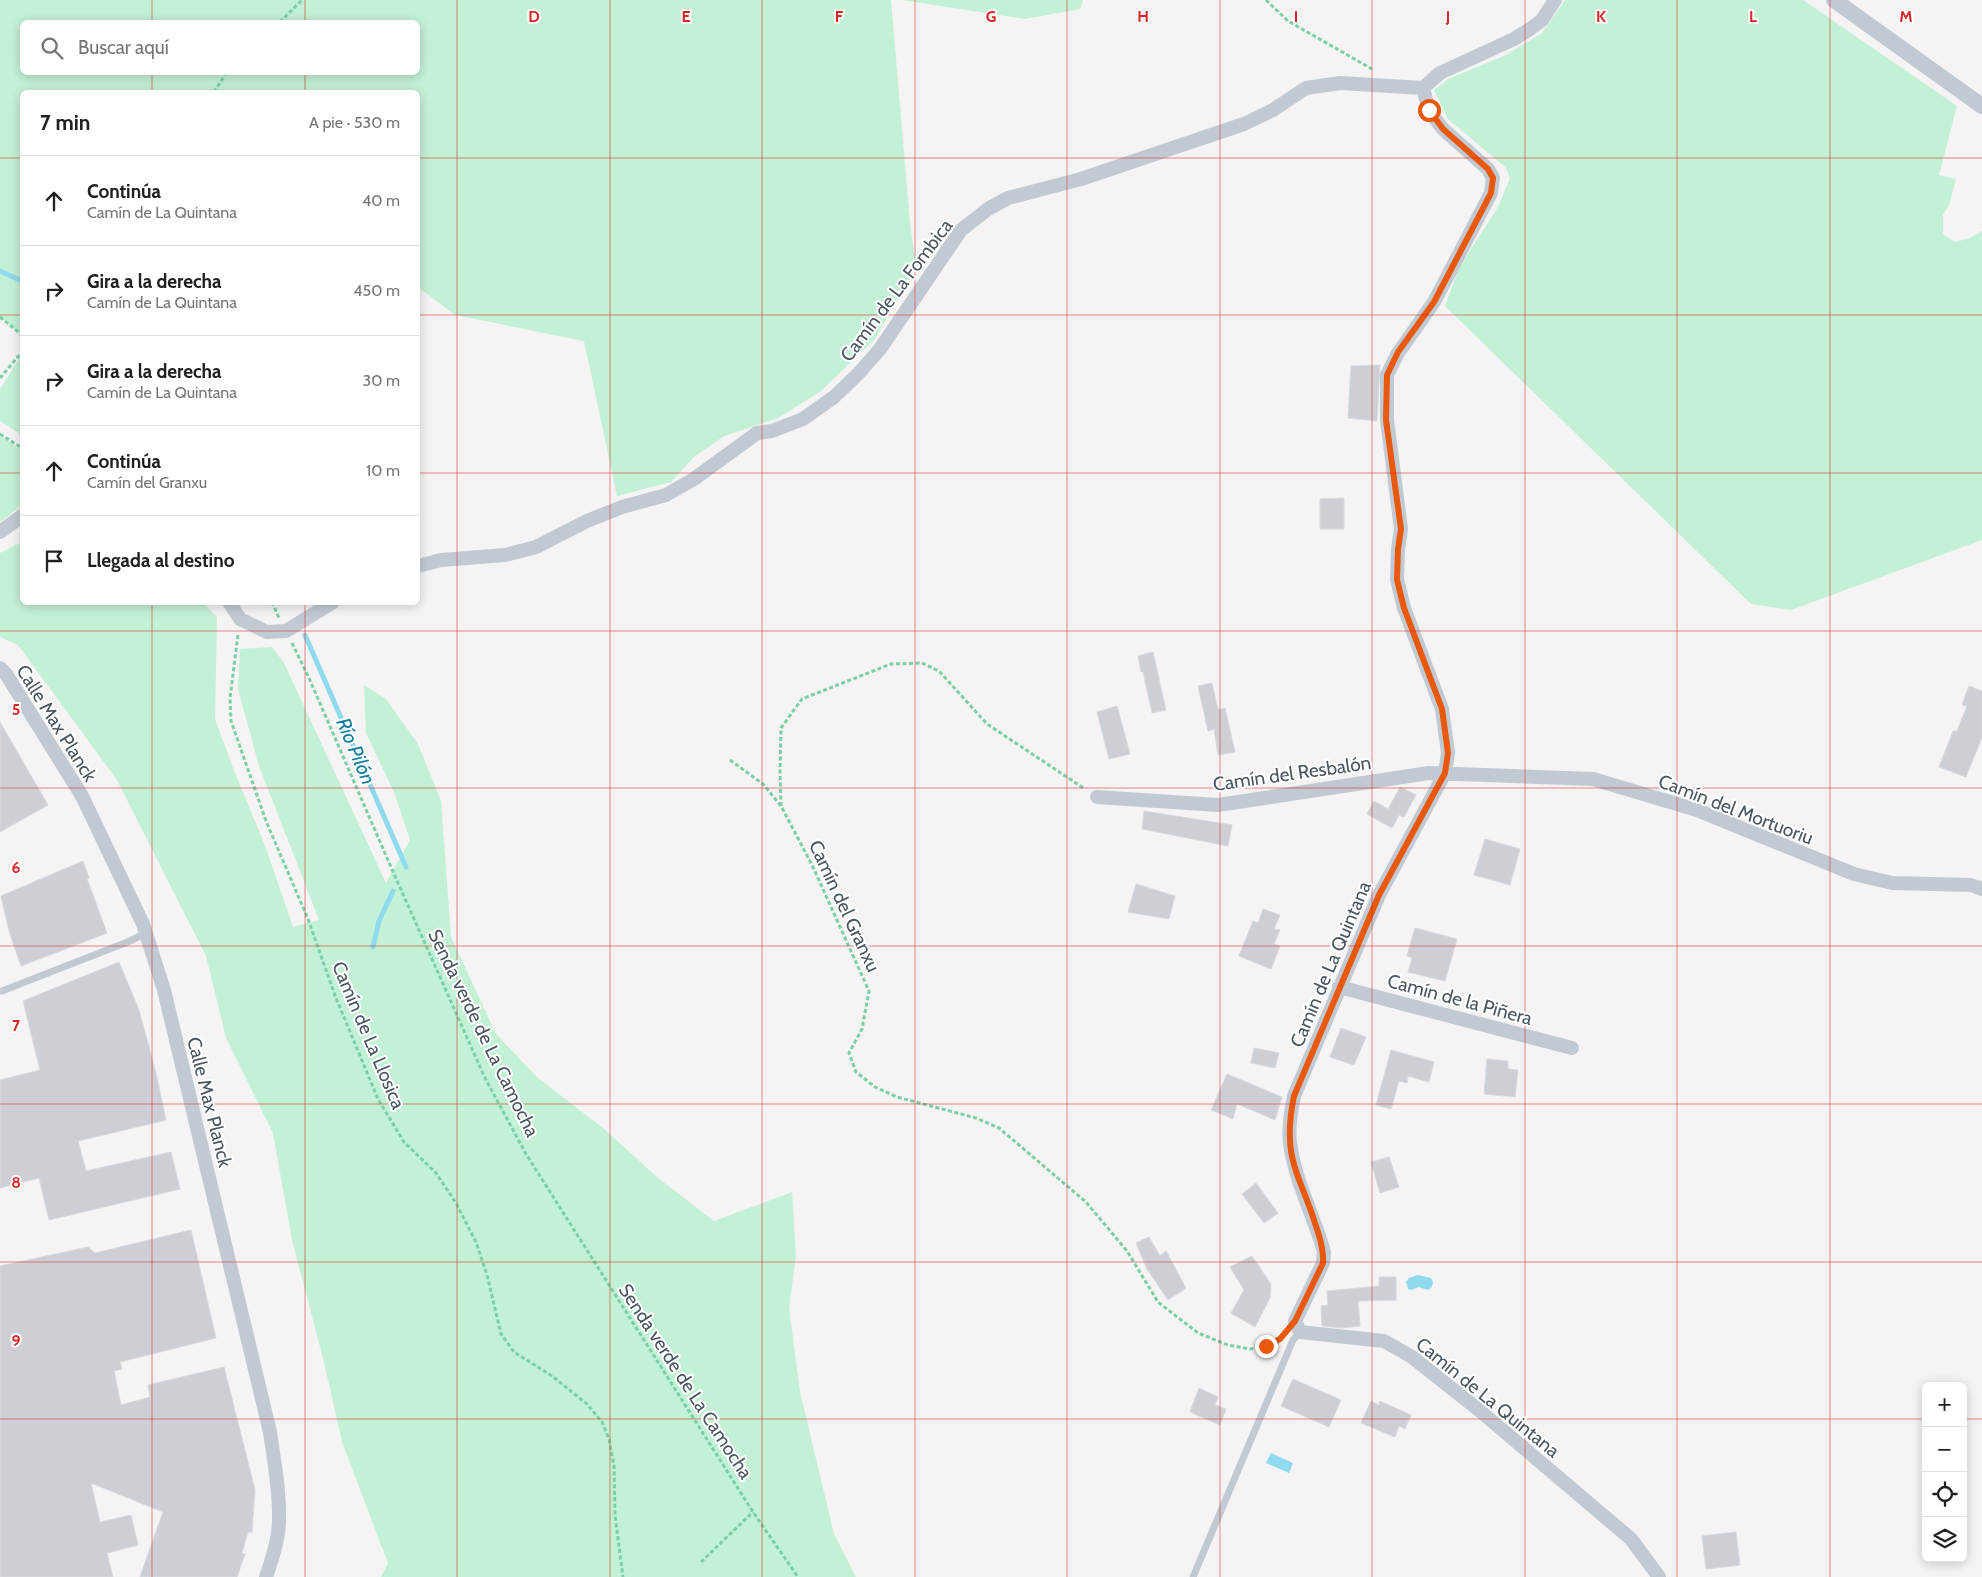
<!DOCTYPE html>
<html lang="es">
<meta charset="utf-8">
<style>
body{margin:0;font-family:Cabin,sans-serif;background:#f6f6f6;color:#202124}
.controls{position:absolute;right:15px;bottom:15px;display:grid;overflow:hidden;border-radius:8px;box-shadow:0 2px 12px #0003}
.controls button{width:45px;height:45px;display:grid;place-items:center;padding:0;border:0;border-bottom:1px solid #e0e0e0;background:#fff;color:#202124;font:25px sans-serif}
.stop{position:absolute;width:15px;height:15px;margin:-11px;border:4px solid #ea580c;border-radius:50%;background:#fff}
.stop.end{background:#ea580c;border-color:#fff;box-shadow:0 1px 5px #0008}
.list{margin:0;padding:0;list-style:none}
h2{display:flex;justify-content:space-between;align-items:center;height:65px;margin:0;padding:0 20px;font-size:21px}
h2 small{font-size:16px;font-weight:400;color:#757577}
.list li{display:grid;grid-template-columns:32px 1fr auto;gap:15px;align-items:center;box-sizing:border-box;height:90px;padding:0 20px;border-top:1px solid #e0e0e0}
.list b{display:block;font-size:19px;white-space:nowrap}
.list p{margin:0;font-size:16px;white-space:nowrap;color:#757577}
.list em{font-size:16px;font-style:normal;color:#757577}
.icon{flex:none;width:28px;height:28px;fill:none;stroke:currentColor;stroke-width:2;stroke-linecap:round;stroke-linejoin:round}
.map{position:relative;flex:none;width:1982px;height:1577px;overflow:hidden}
.search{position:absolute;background:#fff;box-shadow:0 2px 12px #0003;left:20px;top:20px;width:400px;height:55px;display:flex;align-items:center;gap:12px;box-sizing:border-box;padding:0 18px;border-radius:8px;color:#757577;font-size:19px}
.panel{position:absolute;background:#fff;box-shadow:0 2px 12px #0003;left:20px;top:90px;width:400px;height:515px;border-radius:8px}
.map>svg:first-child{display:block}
</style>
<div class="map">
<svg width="1982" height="1577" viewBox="0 0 1982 1577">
<rect width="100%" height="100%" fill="#f5f3f3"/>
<path fill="#c3f1d5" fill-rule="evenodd" d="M0,0h891l19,223 6,44 -41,72 -54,52 -43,27 -54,18 -30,21 -23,25 -54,14 -33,-155 -129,-26 -37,-28v-195h-396v243l-22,-18zM418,22v50h-396v-50z
M902,0h181l-3,9 -55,10z
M1565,0h238l154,106 -18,69 17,4 -7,26 -6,10v19l12,8 15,-4 12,-7v309l-191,70 -40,-6 -306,-298 14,-38 39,-61 12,-29 -4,-10 -58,-49 -14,-29 16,-12 56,-23 36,-22z
M22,354v81l-22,-14v-32z
M0,435l22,16v54l-22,17z
M22,542v60l181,1 14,14 -2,102 18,49 33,80 27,79 26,-7 -60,-154 -21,-77 2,-40 32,-2 12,16 102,220 24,-43 -16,-48 -28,-59 -2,-48 22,14 32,45 23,57 10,136 45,97 42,44 65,50 55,50 56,43 78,-29 4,64 -7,52 11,84 34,142 22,43h-475l7,-14 -46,-121 -18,-80 -32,-122 -19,-107 -47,-95 -20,-82 -89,-176 -99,-135 -18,-8v-84z"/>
<path fill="#90daee" d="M1418,1275l13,3 2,4 -1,5 -4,3 -9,-3 -8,3 -3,-1 -2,-7 3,-4z
M1271,1453l22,10 -4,10 -23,-10z"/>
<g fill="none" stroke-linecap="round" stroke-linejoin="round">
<path stroke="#90daee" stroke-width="5" d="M0,271l22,10
M305,635l101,232
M373,947l6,-26 14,-30"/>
</g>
<path fill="#cdcfd5" stroke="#d7d9de" d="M1380,365l-3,56 -29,-3 3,-52z
M1344,498v31h-24v-30z
M1153,652l13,58 -14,3 -9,-41h-2l-3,-16z
M1212,683l6,27 7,-2 10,44 -17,3 -4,-26 -6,2 -10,-45z
M1969,686l13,5v46l-16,40 -27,-10 14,-36h4l10,-25 -5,-1z
M1117,706l13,48 -21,5 -12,-47z
M0,722l48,83 -48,27z
M1400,787l16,8 -12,22 -5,-2 -7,13 -25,-14 7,-13 14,8z
M1144,811l88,14 -4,21 -86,-17z
M1485,839l35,10 -10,36 -36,-10z
M83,861l6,17 -2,1 20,54 -86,33 -12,-35 -8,-35z
M1136,884l39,12 -6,23 -41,-7z
M1263,909l17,6 -6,14 6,1 -6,14 6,2 -9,23 -32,-13 14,-35 5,2z
M1415,928l42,11 -12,42 -37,-9 4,-14 -5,-2z
M119,962l20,48 17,63 10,47 -88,21 8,30 85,-19 9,37 -131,31 -10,-42 -39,10v-108l40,-10 -17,-69z
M1341,1028l25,9 -12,28 -24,-8z
M1254,1048l25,5 -4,15 -24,-5z
M1391,1050l43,12 -5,20 -21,-6 -1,7 -8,-2 -8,28 -15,-4z
M1487,1059l21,2v8l10,1 -3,27 -31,-3z
M1227,1074l55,23 -7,23 -38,-16 -4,15 -22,-9z
M1389,1157l10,30 -19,6 -9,-31z
M1256,1183l22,30 -14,10 -22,-29z
M191,1230l25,108 -96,24 2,7 -8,2 7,34 29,-8 -2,-12 76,-18 31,123 -3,42h-4l-6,21 3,1 -8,23h-97l23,-65 -72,-29 9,39 31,-7 7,30 -31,8 6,24h-113v-311l88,-19 7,6z
M1149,1237l11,19 6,-5 20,37 -18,12 -21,-31 -11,-26z
M1252,1256l19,28 -1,14 -15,29 -24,-14 13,-23 -14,-23z
M1379,1277h17v23l-38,1 2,25 -18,2 -20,-2 -1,-20 7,-1 -1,-14 52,-5z
M1293,1379l48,21 -12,27 -48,-21z
M1199,1388l19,9 -3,8 11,4 -6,16 -30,-13z
M1371,1401l8,4 1,-4 31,14 -6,14 -6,-3 -4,11 -34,-14z
M1736,1532l4,33 -34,4 -4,-33z"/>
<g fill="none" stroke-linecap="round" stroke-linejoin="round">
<path stroke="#7ad0a6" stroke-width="3" stroke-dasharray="4 2.5" stroke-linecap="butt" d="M1266,0l22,21 84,48
M280,22l22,-22
M214,92l13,-20
M0,317l22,18
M0,378l22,-26
M0,434l22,14
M272,602l7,16
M238,635l-8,63 1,23 35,100 42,98 28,79 42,101 26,43 32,31 20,30 20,39 11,33 14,59 13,18 38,24 35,28 15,18 7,17 5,27 1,49 8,62
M292,643l17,35 85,196 91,204 41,76 227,358 45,65
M730,760l33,24 18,22 31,59 57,126 -7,38 -13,24 7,19 19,15 22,10 79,21 23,10 87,74 41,49 31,51 40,31 30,12 22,4 16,-3 14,-7
M781,806l-1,-33 1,-45 21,-29 89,-35 31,-1 17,8 48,53 98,65
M701,1562l52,-50"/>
<path stroke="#c1cad2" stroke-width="7" d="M2,991l128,-50 16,-8
M1193,1577l100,-237 7,-8"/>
<path stroke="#c1cad2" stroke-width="14" d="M1423,88l6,23 14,18 45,40 5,9 -2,15 -57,109 -36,51 -11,22v45l14,109 -3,20 -1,30 7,29 38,101 6,44 -3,20 -66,122 -85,201c-3,15 -6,31 -4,46 4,37 24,74 34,110l-1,11 -28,58 5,11 84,9 28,16 67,53 152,129 28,38
M1423,88l17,-15 74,-34 16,-10 12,-9 13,-20
M0,532l22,-16
M418,566l23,-6 64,-5 31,-8 51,-26 35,-14 44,-12 28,-16 63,-46 15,-2 31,-12 31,-22 24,-23 22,-25 81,-119 27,-21 20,-11 73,-19 163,-55 29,-14 33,-22 34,-5 83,5
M229,602l11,17 27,13 19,-1 47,-29
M0,668l6,6 76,122 61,128 21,66 106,442c4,29 10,59 9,88 0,19 -7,39 -13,57
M1097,797l121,8 211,-32 164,6 104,31 157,64 38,9 79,2 11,4
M1339,987l233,61"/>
<path stroke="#c1cad2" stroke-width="16" d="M1834,0l148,106"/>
</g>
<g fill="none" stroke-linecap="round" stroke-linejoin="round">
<path stroke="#ea580c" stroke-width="6" d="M1266,1346l14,-7 15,-18 28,-58c1,-17 -6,-33 -11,-49 -8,-24 -22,-50 -22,-75 -1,-15 1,-28 4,-43l85,-201 66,-122 3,-20 -6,-44 -38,-101 -7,-28 1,-31 3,-20 -15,-109 1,-45 11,-23 36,-50 57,-109 2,-15 -5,-9 -45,-40 -14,-19"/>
</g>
<path fill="none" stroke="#d62828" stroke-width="1" stroke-opacity="0.55" d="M152,0v22M305,0v22M457,0v1577M610,0v1577M762,0v1577M915,0v1577M1067,0v1577M1220,0v1577M1372,0v1577M1525,0v1577M1677,0v1577M1830,0v1577M152,72v20M305,72v20M0,158h22M418,158h1564M0,315h22M418,315h1564M0,473h22M418,473h1564M152,602v975M305,602v975M0,631h1982M0,788h1982M0,946h1982M0,1104h1982M0,1262h1982M0,1419h1926M1963,1419h19"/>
<g text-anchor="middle" stroke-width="4" stroke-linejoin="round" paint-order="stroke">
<g font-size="19" fill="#4a5661" stroke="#fff">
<text transform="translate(896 290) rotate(-53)" y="7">Camín de La Fombica</text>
<text transform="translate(57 723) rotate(58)" y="7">Calle Max Planck</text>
<text transform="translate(1292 773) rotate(-8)" y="7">Camín del Resbalón</text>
<text transform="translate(1736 809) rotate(21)" y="7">Camín del Mortuoriu</text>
<text transform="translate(845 906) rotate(65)" y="7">Camín del Granxu</text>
<text transform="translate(1330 964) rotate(-67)" y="7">Camín de La Quintana</text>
<text transform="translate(1460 999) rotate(15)" y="7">Camín de la Piñera</text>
<text transform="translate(484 1033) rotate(64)" y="7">Senda verde de La Camocha</text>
<text transform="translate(369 1035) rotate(67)" y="7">Camín de La Llosica</text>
<text transform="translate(210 1102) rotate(76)" y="7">Calle Max Planck</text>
<text transform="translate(686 1381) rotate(57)" y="7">Senda verde de La Camocha</text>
<text transform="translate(1488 1397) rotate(39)" y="7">Camín de La Quintana</text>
</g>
<g font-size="20" font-style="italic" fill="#0c7c9b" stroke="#fff">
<text transform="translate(356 751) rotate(67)" y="7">Río Pilón</text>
</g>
</g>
<g font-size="16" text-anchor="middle" font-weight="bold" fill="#d62828" stroke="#fff" stroke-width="4" stroke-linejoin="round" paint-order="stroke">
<text x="534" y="22">D</text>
<text x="686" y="22">E</text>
<text x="839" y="22">F</text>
<text x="991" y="22">G</text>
<text x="1143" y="22">H</text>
<text x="1296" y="22">I</text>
<text x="1448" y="22">J</text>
<text x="1601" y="22">K</text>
<text x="1753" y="22">L</text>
<text x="1906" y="22">M</text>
<text x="16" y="715">5</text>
<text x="16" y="873">6</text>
<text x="16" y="1031">7</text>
<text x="16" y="1188">8</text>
<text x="16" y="1346">9</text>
</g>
</svg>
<div class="controls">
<button>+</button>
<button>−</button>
<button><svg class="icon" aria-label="locate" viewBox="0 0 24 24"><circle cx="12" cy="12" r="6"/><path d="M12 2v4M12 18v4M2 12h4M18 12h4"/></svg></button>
<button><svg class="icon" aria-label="layers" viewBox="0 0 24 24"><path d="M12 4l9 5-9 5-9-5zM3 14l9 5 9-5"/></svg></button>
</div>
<div class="stop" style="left:1429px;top:110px"></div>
<div class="stop end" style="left:1266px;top:1346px"></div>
<div class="search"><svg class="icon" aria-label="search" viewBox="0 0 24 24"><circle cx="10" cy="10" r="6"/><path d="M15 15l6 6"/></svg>Buscar aquí</div>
<section class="panel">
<h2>7 min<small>A pie · 530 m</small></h2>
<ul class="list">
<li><svg class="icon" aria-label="ahead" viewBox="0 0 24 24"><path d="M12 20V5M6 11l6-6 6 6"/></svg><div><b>Continúa</b><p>Camín de La Quintana</p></div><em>40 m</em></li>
<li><svg class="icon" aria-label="right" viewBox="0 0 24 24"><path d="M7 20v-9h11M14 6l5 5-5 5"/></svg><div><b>Gira a la derecha</b><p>Camín de La Quintana</p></div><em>450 m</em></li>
<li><svg class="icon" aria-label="right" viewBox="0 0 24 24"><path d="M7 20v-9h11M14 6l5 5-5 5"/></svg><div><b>Gira a la derecha</b><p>Camín de La Quintana</p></div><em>30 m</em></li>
<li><svg class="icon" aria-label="ahead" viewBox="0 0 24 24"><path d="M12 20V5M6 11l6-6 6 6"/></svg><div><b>Continúa</b><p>Camín del Granxu</p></div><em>10 m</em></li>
<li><svg class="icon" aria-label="arrive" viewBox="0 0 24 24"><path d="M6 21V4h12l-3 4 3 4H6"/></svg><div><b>Llegada al destino</b></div></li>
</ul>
</section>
</div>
